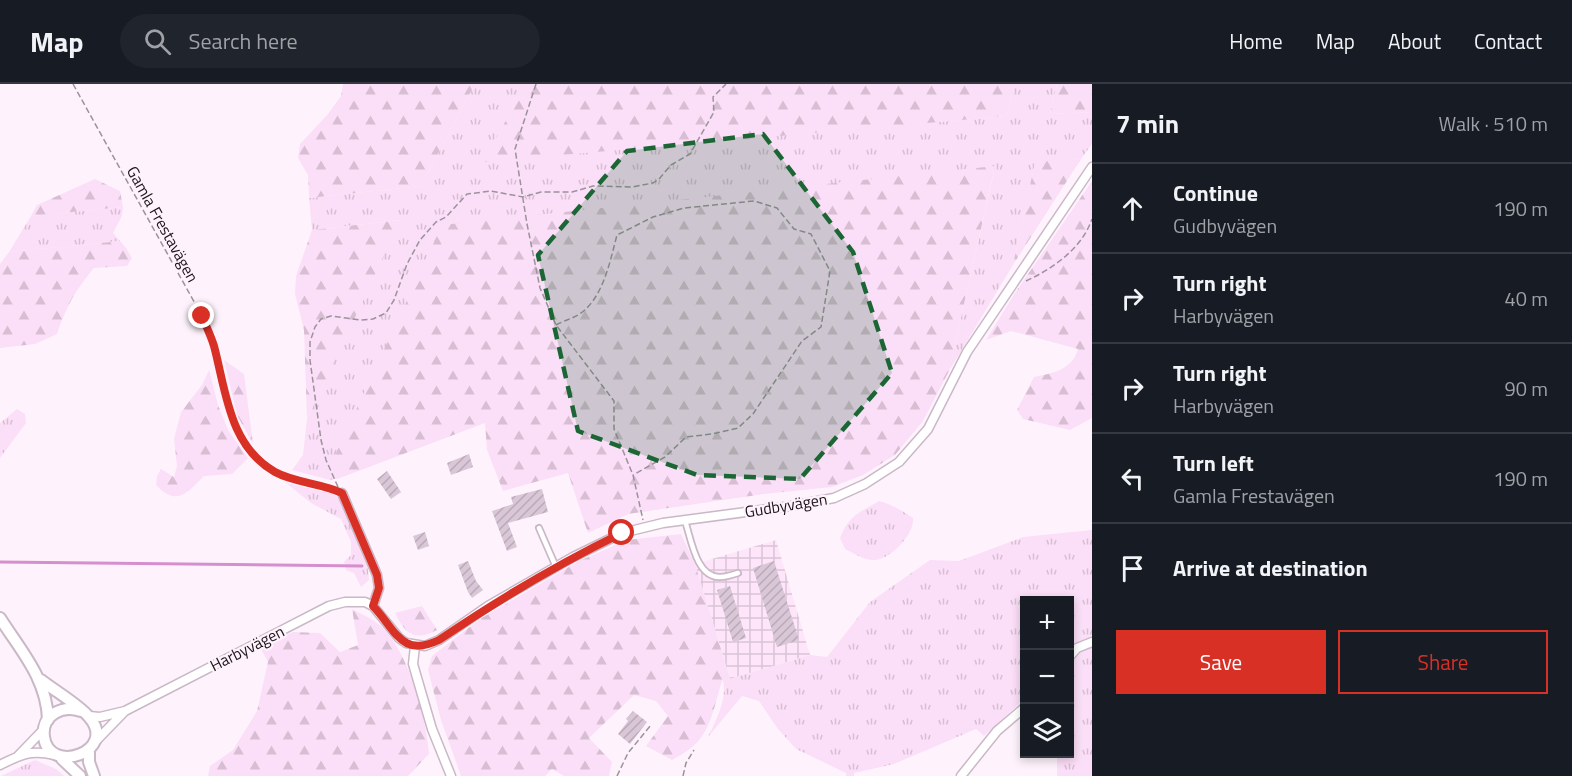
<!DOCTYPE html>
<meta charset="utf-8">
<style>
body{margin:0;font-family:"Titillium Web",sans-serif;background:#20242c;color:#f1f3f6}
.controls{position:absolute;right:18px;bottom:18px;display:grid;overflow:hidden;border-radius:0px;box-shadow:0 3px 9px #0003}
.controls button{width:54px;height:54px;display:grid;place-items:center;padding:0;border:0;border-bottom:2px solid #363941;background:#171b24;color:#f1f3f6;font:30px sans-serif}
.stop{position:absolute;width:18px;height:18px;margin:-14px;border:4px solid #d93025;border-radius:50%;background:#fff}
.stop.end{background:#d93025;border-color:#fff;box-shadow:0 2px 6px #0008}
.list{margin:0;padding:0;list-style:none}
h2{display:flex;justify-content:space-between;align-items:center;height:78px;margin:0;padding:0 24px;font-size:26px}
h2 small{font-size:20px;font-weight:400;color:#9ea1a6}
.list li{display:grid;grid-template-columns:39px 1fr auto;gap:18px;align-items:center;box-sizing:border-box;height:90px;padding:0 24px;border-top:2px solid #363941}
.list b{display:block;font-size:22px;white-space:nowrap}
.list p{margin:0;font-size:20px;white-space:nowrap;color:#9ea1a6}
.list em{font-size:20px;font-style:normal;color:#9ea1a6}
.actions{display:flex;gap:12px;padding:18px 24px}
.actions a{flex:1;padding:14px 0;border:2px solid #d93025;border-radius:0px;text-align:center;font-size:21px;color:#d93025}
.actions .main{background:#d93025;color:#fff}
.icon{flex:none;width:33px;height:33px;fill:none;stroke:currentColor;stroke-width:2;stroke-linecap:round;stroke-linejoin:round}
.map{position:relative;flex:none;width:1092px;height:692px;overflow:hidden}
header{display:flex;align-items:center;gap:36px;box-sizing:border-box;height:84px;padding:0 30px;background:#171b24;border-bottom:2px solid #363941}
header strong{font-size:28px}
nav{display:flex;gap:33px;margin-inline-start:auto;font-size:21px}
.search{width:420px;height:54px;background:#20242c;display:flex;align-items:center;gap:15px;box-sizing:border-box;padding:0 21px;border-radius:33px;color:#9ea1a6;font-size:22px}
main{display:flex}
aside{flex:1;background:#171b24}
.map>svg:first-child{display:block}
</style>
<header>
<strong>Map</strong>
<div class="search"><svg class="icon" aria-label="search" viewBox="0 0 24 24"><circle cx="10" cy="10" r="6"/><path d="M15 15l6 6"/></svg>Search here</div>
<nav><a>Home</a><a>Map</a><a>About</a><a>Contact</a></nav>
</header>
<main>
<div class="map">
<svg width="1092" height="692" viewBox="0 0 1092 692">
<defs>
<pattern id="industrial-grid" width="8" height="8" patternUnits="userSpaceOnUse" patternTransform="scale(1.5)"><rect width="8" height="8" fill="#fee5fa"/><path d="M0 4h8M4 0v8" fill="none" stroke="#d9c4d6"/></pattern>
<pattern id="grass-tufts" width="24" height="20" patternUnits="userSpaceOnUse" patternTransform="scale(1.5)"><rect width="24" height="20" fill="#fbdef7"/><path d="M3 7l-1-3M5 7V3M7 7l1-3M15 17l-1-3M17 17v-4M19 17l1-3" fill="none" stroke="#d7bed3"/></pattern>
<pattern id="forest-firs" width="22" height="20" patternUnits="userSpaceOnUse" patternTransform="scale(1.5)"><rect width="22" height="20" fill="#fbdef7"/><path d="M5 1l3.5 6h-7zM16 11l3.5 6h-7z" fill="#d7bed3"/></pattern>
<pattern id="building-hatch" width="6" height="6" patternUnits="userSpaceOnUse" patternTransform="scale(1.5)"><rect width="6" height="6" fill="#d9c7d7"/><path d="M-1 1l2-2M0 6l6-6M5 7l2-2" fill="none" stroke="#baaab8"/></pattern>
</defs>
<rect width="100%" height="100%" fill="#fef3fc"/>
<path fill="url(#industrial-grid)" d="M776,456l34,115 -80,24 -35,-115z"/>
<path fill="url(#grass-tufts)" d="M475,0h51l-42,77 523,-45 8,-32h42l-7,30 42,-2v32l-11,15 -46,4 -22,102 -64,106 46,-204 -663,297 8,14 -10,2 -38,-10 11,-15 4,-36 93,-199 -88,10 -3,-32 112,-12z
M123,123l-1,9 -9,17 7,8 -111,11 22,-36z
M17,325l8,5 1,9 -26,35v-35z
M286,399l48,11 7,7 27,68 1,11 -8,7 -7,-14 -8,-3 -2,-8 7,-7v-13l-10,-23 -30,-16z
M879,417c13,3 23,10 34,17 2,16 -24,44 -41,42 -9,-1 -19,-7 -27,-11l-5,-11c8,-22 20,-26 39,-37z
M1092,446v108l-9,2 -13,11v-51h-46v99l-40,37 -8,-7 -82,35 -40,9v3h-8v-3l-50,-24 -18,-20 -19,-28 -17,-5 -34,41c8,-17 21,-41 14,-59l5,-9 3,10 80,-24 17,2 43,-55 60,-42 29,1 64,-24z
M1092,563v129h-35v-22h13v-94l12,-10z
M35,676l21,9 8,7h-63z"/>
<path fill="url(#forest-firs)" d="M343,0h132l-54,102 -112,12 -1,-23 -10,-17 2,-14 28,-30 13,-18z
M526,0h489l-8,32 -524,46z
M1057,0h35v28l-42,2z
M1081,75l-68,106 22,-103z
M995,82l-46,205 -26,50 -28,34 -32,20 -31,12 -68,7 -136,20 -40,19 -20,-60 -65,18 -16,-41 -2,-27 -145,55 -9,-14 111,-239z
M95,95l25,12 3,16 -92,9 6,-11z
M1092,97v237l-22,12 -47,-11 -6,-9 17,-33c19,-4 38,-7 44,-28l-67,-18 -25,9 29,-47z
M401,136l-94,199 -3,-89 -9,-36 1,-18 16,-46z
M120,157l6,7 6,10 -5,8 -33,2c-19,23 -27,37 -37,66l-22,10 -35,4v-84l9,-12z
M224,276l20,14 9,70 -16,-29z
M209,286l9,35 10,25 20,28 -16,16 -28,2c-17,17 -27,31 -48,9l1,-9 4,-7 13,8 3,-11 -3,-27 7,-27 21,-27z
M681,450l14,30 32,105c-12,24 -12,60 -35,78 -6,5 -13,9 -20,13l-26,-14 22,-30 -12,-15 -22,-6 -45,43 23,24 -3,14h-45l-12,-7 -7,7h-84l-20,-56 -13,-50 4,-14 48,-37 99,-58 48,-21z
M422,522l15,24c-22,12 -32,4 -42,-17z
M352,525c11,6 24,11 32,20 26,28 42,88 45,125l-21,22h-200l2,-10 23,-16 24,-39 11,-49 -8,-15 33,-15 27,1 20,19 18,-7z"/>
<g fill="none" stroke-linecap="round" stroke-linejoin="round">
<path stroke="#d58ece" stroke-width="3" d="M0,478l362,4"/>
</g>
<path fill="url(#building-hatch)" d="M469,370l4,13 -22,8 -4,-12z
M387,387l14,21 -10,7 -14,-20z
M542,405l6,23 -40,11 9,24 -10,4 -15,-40 21,-7 -2,-7z
M425,448l4,14 -11,4 -5,-14z
M468,477l8,20 7,9 -11,8 -4,-6 -10,-27z
M774,477l25,79 -22,7 -24,-79z
M730,502l16,52 -13,4 -16,-52z
M633,627l14,11 -17,22 -12,-10 10,-13 -2,-2z"/>
<g fill="none" stroke-linecap="round" stroke-linejoin="round">
<g stroke="#cab8c7" stroke-width="8">
<path id="service" d="M685,437c6,17 11,57 35,56 6,0 12,-2 18,-4
M539,444l17,39"/>
</g>
<g stroke="#cab8c7" stroke-width="11">
<path id="minor" d="M342,409l35,82 2,13 -6,18
M415,562l-2,18 19,65 19,47
M1070,572l7,-8 15,-6
M89,632l11,1 25,-6 204,-105 16,-4h20l8,4 26,32 7,5 19,3 14,-6 49,-34 85,-49 49,-24 41,-10 128,-17 43,-8 31,-14 34,-22 29,-33 39,-77 125,-185
M94,659l31,-32
M17,673l27,-28
M0,681c20,-10 31,-16 54,-10
M961,692l36,-45 27,-23"/>
</g>
<g stroke="#cab8c7" stroke-width="14">
<path id="tertiary" d="M0,534c21,33 47,61 48,102
M41,596c14,11 37,24 48,37 30,34 -40,59 -45,20 -3,-23 19,-32 37,-26
M89,668v10l5,14
M62,675l18,17"/>
</g>
<path stroke="#9b939a" stroke-width="1.5" stroke-dasharray="6 3" stroke-linecap="butt" d="M73,0l129,232c4,9 9,19 12,30 12,46 15,98 60,125 18,11 42,10 61,19
M536,0l-21,65 12,75 13,64 16,37 58,76v28l19,46 10,45
M1026,197c28,-13 56,-33 66,-62
M556,241c7,-4 15,-6 22,-10 25,-15 32,-54 39,-80l36,-18 31,-9 70,-7 23,7 17,21 17,5 19,37 -9,56 -19,14 -49,73 -15,14 -26,6 -26,3 -21,20 -32,18
M338,403l-12,-27 -5,-20 -11,-80v-18l5,-15 6,-8 10,-3 29,4 13,-1 13,-6 8,-13 13,-36 13,-24 16,-18 10,-5 21,-23 24,-3 32,6 18,-5h31l21,-6 39,1 21,-4 6,-4 12,-14 19,-11 24,-42 -1,-15 13,-13
M617,692l11,-23 23,-28
M683,692l3,-13 8,-13"/>
<use href="#service" stroke="#fff" stroke-width="4.5"/>
<use href="#minor" stroke="#fff" stroke-width="8"/>
<use href="#tertiary" stroke="#fff" stroke-width="10"/>
</g>
<g fill="none" stroke-linecap="round" stroke-linejoin="round">
<path stroke="#d93025" stroke-width="8" d="M202,232c4,10 9,20 12,30 12,45 15,100 61,126 20,11 46,11 67,21l35,82 2,13 -6,18c23,24 28,52 66,34 59,-40 119,-76 183,-107"/>
</g>
<path fill="#1b6634" fill-opacity="0.2" stroke="#1b6634" stroke-width="4.5" stroke-dasharray="12 8" stroke-linejoin="round" d="M763,50l90,118 39,121 -92,106 -103,-4 -119,-44 -40,-176 89,-104z"/>
<g text-anchor="middle" stroke-width="4.5" stroke-linejoin="round" paint-order="stroke">
<g font-size="16" fill="#1b151a" stroke="#fef3fc">
<text transform="translate(163 140) rotate(61)" y="6">Gamla Frestavägen</text>
<text transform="translate(786 421) rotate(-9)" y="6">Gudbyvägen</text>
<text transform="translate(247 564) rotate(-27)" y="6">Harbyvägen</text>
</g>
</g>
</svg>
<div class="controls">
<button>+</button>
<button>−</button>
<button><svg class="icon" aria-label="layers" viewBox="0 0 24 24"><path d="M12 4l9 5-9 5-9-5zM3 14l9 5 9-5"/></svg></button>
</div>
<div class="stop" style="left:622px;top:449px"></div>
<div class="stop end" style="left:202px;top:232px"></div>
</div>
<aside>
<h2>7 min<small>Walk · 510 m</small></h2>
<ul class="list">
<li><svg class="icon" aria-label="ahead" viewBox="0 0 24 24"><path d="M12 20V5M6 11l6-6 6 6"/></svg><div><b>Continue</b><p>Gudbyvägen</p></div><em>190 m</em></li>
<li><svg class="icon" aria-label="right" viewBox="0 0 24 24"><path d="M7 20v-9h11M14 6l5 5-5 5"/></svg><div><b>Turn right</b><p>Harbyvägen</p></div><em>40 m</em></li>
<li><svg class="icon" aria-label="right" viewBox="0 0 24 24"><path d="M7 20v-9h11M14 6l5 5-5 5"/></svg><div><b>Turn right</b><p>Harbyvägen</p></div><em>90 m</em></li>
<li><svg class="icon" aria-label="left" viewBox="0 0 24 24"><path d="M17 20v-9H6M10 6l-5 5 5 5"/></svg><div><b>Turn left</b><p>Gamla Frestavägen</p></div><em>190 m</em></li>
<li><svg class="icon" aria-label="arrive" viewBox="0 0 24 24"><path d="M6 21V4h12l-3 4 3 4H6"/></svg><div><b>Arrive at destination</b></div></li>
</ul>
<div class="actions"><a class="main">Save</a><a>Share</a></div>
</aside>
</main>
